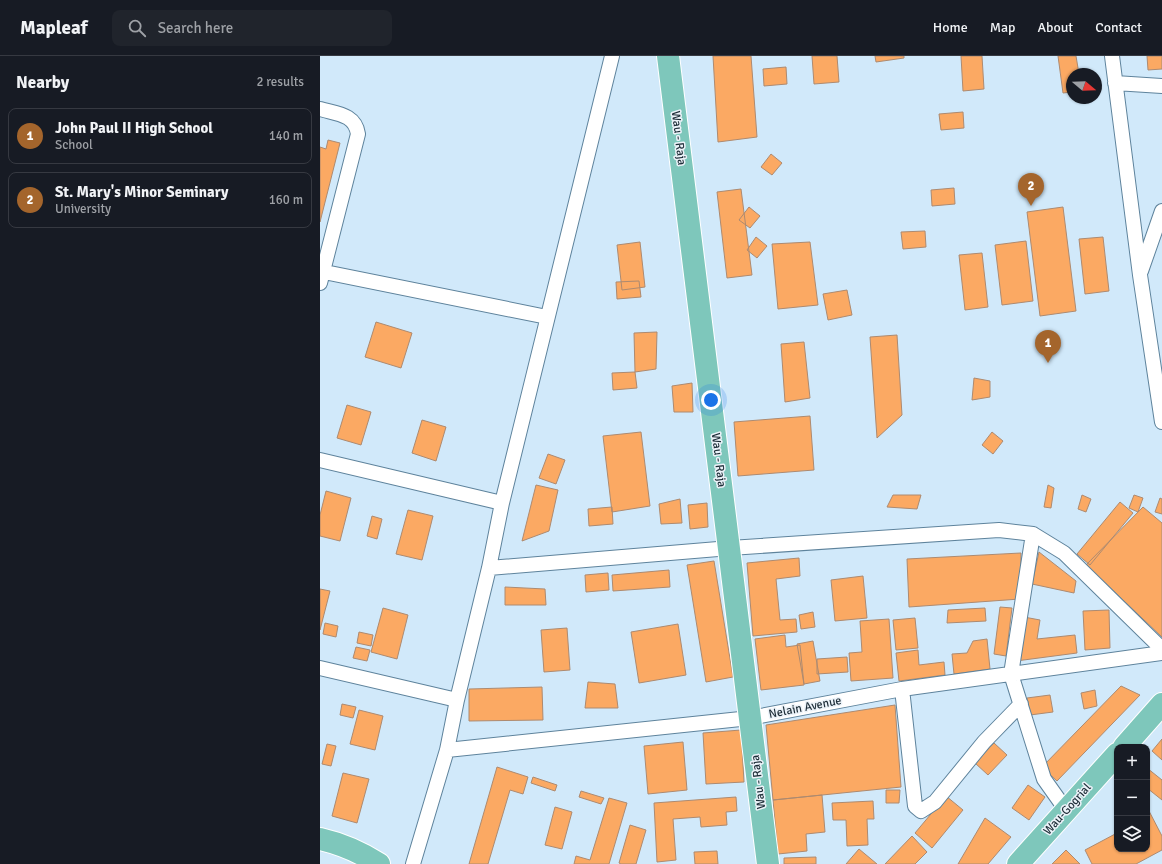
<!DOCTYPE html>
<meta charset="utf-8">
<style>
body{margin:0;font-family:Signika,sans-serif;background:#20242c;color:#f1f3f6}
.controls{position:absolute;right:12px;bottom:12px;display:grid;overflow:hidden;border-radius:8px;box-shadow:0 1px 3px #0004}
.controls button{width:36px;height:36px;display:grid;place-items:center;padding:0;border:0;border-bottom:1px solid #363941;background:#171b24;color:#f1f3f6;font:20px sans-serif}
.compass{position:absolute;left:746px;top:12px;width:36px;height:36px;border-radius:50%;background:#171b24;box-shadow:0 1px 3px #0004;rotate:109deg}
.you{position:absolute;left:391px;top:344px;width:14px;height:14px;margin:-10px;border:3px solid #fff;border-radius:50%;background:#1a73e8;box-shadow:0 0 0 6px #1a73e833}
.badge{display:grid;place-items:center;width:26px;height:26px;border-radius:50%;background:#a4652c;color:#fff;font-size:13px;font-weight:700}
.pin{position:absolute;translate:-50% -33px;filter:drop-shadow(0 1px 2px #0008)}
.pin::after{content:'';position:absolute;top:21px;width:14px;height:12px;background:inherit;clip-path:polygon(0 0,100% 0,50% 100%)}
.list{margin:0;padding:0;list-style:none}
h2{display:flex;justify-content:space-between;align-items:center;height:52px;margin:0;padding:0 16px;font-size:17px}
h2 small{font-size:13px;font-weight:400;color:#9ea1a6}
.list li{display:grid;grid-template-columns:26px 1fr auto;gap:12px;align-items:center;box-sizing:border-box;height:56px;margin:0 8px 8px;padding:0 8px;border:1px solid #363941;border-radius:8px}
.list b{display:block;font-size:15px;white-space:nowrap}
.list p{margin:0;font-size:13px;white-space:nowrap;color:#9ea1a6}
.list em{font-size:13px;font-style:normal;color:#9ea1a6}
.icon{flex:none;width:22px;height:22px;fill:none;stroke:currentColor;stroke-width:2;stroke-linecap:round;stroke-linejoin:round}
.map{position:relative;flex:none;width:842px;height:808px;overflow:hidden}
header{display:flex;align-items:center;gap:24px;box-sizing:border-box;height:56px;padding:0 20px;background:#171b24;border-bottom:1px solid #363941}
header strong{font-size:19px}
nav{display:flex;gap:22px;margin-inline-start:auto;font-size:14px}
.search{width:280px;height:36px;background:#20242c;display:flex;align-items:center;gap:10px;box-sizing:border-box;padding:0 14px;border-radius:8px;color:#9ea1a6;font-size:15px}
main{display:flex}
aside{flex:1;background:#171b24}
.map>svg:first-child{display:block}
</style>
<header>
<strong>Mapleaf</strong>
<div class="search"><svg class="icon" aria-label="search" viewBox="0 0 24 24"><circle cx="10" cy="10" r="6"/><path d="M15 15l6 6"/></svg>Search here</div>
<nav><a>Home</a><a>Map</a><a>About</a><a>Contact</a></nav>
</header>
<main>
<aside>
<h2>Nearby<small>2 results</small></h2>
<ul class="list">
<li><span class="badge">1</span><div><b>John Paul II High School</b><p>School</p></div><em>140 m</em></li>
<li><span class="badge">2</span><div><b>St. Mary's Minor Seminary</b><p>University</p></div><em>160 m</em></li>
</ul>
</aside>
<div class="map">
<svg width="842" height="808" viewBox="0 0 842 808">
<rect width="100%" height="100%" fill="#d1e9fa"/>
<path fill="#fba963" stroke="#ad8a70" d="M393,0h38l6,81 -39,5z
M492,0h25l2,26 -25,2z
M555,0h29v2l-28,4z
M641,0h21l2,33 -21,2z
M738,0h18l3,18h-7v18l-9,1z
M827,0h15v13l-14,1z
M466,11l1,17 -23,2 -1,-17z
M643,56l1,16 -23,2 -2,-16z
M8,84l12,3 -20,79v-75l6,2z
M451,98l11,9 -10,12 -11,-8z
M634,132l1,16 -23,2 -1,-16z
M421,133l11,86 -25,3 -10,-86z
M429,151l11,9 -10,12 -11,-8z
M743,151l13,104 -36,5 -13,-104z
M605,175l1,16 -23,2 -2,-17z
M436,181l11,9 -10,12 -10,-8z
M783,181l6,54 -24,3 -6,-55z
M706,185l7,60 -31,4 -7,-60z
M320,186l5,45 -23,3 -5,-45z
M490,186l8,63 -40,4 -6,-65z
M662,197l6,54 -23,3 -6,-55z
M319,225l2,16 -24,2 -1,-17z
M527,234l5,25 -24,5 -5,-26z
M56,266l36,11 -11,35 -36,-11z
M337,276l-1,37 -21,3 -1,-39z
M577,279l5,80 -25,23 -7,-101z
M484,286l6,56 -25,4 -4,-58z
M315,316l2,16 -24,2 -1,-17z
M654,322l16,3v16l-18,3z
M372,327l1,29h-19l-2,-26z
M27,349l24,7 -10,33 -24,-7z
M490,360l4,54 -76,6 -4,-54z
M102,364l24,7 -10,34 -24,-8z
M321,376l9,74 -38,6 -9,-76z
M672,376l11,9 -10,13 -11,-9z
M228,398l17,6 -9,24 -17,-6z
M216,429l22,5 -9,41 -27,10z
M728,429l6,3 -3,20 -7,-1z
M6,435l25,7 -11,43 -20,-5v-21z
M573,439h28l-4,14 -30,-2z
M762,439l9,4 -5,13 -8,-3z
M814,439l9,3 -5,14 -9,-4z
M840,442l2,1v15l-7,-2z
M360,443l2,24 -21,1 -2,-20z
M800,446l13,11 -43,52 -13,-11z
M387,447l1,24 -18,2 -2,-24z
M292,451l1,17 -24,2 -1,-17z
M823,451l19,16v114l-76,-72z
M88,454l25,6 -11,44 -26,-6z
M52,460l10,3 -5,20 -10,-3z
M719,496l37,29 -2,12 -42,-9z
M701,497l-1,46 -111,8 -2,-48z
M479,502l1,18 -24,3 4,41 16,-1 1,13 -44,4 -6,-73z
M394,505l19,116 -27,5 -19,-117z
M349,514l1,17 -57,4 -1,-16z
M288,517l1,17 -23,2 -1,-17z
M543,520l4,42 -32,3 -4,-41z
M185,531l40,2 1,16h-41z
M0,533l10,2 -10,39z
M680,551l12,1 -6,48 -12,-2z
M63,552l25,7 -11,44 -26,-7z
M665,552l1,13 -39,2 1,-13z
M789,554l1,38 -25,2 -2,-39z
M493,556l2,15 -14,2 -2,-14z
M704,561l16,3 -3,19 38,-4 2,18 -61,8z
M595,562l3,30 -22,2 -3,-30z
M569,563l4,59 -42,3 -2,-28 13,-1 -2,-31z
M5,567l13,3 -2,11 -13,-3z
M358,568l8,51 -47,8 -8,-51z
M247,572l3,42 -26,2 -3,-42z
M39,576l14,3 -2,11 -14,-3z
M465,579l1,12 14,-2 4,40 -43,5 -6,-51z
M667,583l3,30 -36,5 -2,-20 15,-1 6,-12z
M493,585l7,40 -16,3 -7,-40z
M36,591l14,3 -3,11 -14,-3z
M598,594l1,15 25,-3 1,13 -46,6 -3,-28z
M527,601l1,15 -31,2v-15z
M268,626l27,2 3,24h-33z
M801,630l19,9 -83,86 -15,-14z
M222,631l1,33 -74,1v-32z
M775,634l2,16 -13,3 -3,-16z
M730,639l3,17 -23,3 -3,-17z
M22,648l14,3 -3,11 -13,-3z
M575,649l6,82 -128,13 -7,-75z
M39,654l24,6 -8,34 -25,-6z
M421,674l3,52 -38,2 -3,-51z
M842,683v21l-10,-9z
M363,686l4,48 -39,4 -4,-48z
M674,687l13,12 -19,20 -13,-12z
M7,688l9,2 -5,20 -9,-2z
M177,711l31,10 -5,17 -13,-4 -22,74h-19z
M827,712l15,12v20l-15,-12z
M23,717l26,6 -12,44 -25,-7z
M213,721l24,8 -2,6 -24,-8z
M708,729l17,12 -16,23 -17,-12z
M566,734h14l-1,13h-13z
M261,735l23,7 -3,6 -22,-7z
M502,739l3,37 -19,2 1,17 -29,3 -5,-54z
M626,740l17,14 -31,38 -17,-15z
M416,741l1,14 -11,1 1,13 -26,2 -1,-10 -27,2 3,41 -19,2 -3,-59z
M289,742l18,5 -18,61h-35l2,-8 14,4z
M553,745l1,18h-7l1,26 -21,1 -1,-26h-13l-1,-17z
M235,751l17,5 -10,37 -17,-4z
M829,755l13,25v14l-26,14h-44l-7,-14 32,-17v16h30v-37z
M665,762l26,19 -23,27h-30z
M310,769l16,5 -10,34h-15l-2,-1z
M592,780l15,16 -12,12h-30z
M539,793l18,15h-31z
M746,794l14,14h-28z
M397,795l1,13h-23l-1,-12z
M496,801v7h-32v-6z"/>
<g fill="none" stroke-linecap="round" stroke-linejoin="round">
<g stroke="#5e839c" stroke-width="16">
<path id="street" d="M792,0l28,219 22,147
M795,27l47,3
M0,53c17,5 35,5 38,25l-38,149
M0,215l227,46
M821,215l21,-60
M0,404l182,43
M713,478l-22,140 33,105 22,31
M169,512l241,-20 269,-18 34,4 31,19 98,96
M0,612l137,32
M582,633l13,117 6,5 14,-9 49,-60 37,-38
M127,694l303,-32 152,-29 260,-36
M93,808l34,-114 10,-50 32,-132 13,-65 110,-447"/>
</g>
<g stroke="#fff" stroke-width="24">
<path id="primary" d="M348,0l100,808
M804,691l38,-43
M0,783c22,5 40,13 59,25
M698,808l99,-110"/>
</g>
<use href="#street" stroke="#fff" stroke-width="14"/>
<use href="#primary" stroke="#7ec7bb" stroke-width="22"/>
</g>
<g text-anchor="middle" stroke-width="3" stroke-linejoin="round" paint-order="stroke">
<g font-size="12" fill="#1d2d37" stroke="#ecf3f9">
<text transform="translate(359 82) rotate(83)" y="4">Wau - Raja</text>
<text transform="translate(399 404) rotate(83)" y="4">Wau - Raja</text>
<text transform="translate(485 651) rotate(-11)" y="4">Nelain Avenue</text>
<text transform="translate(438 726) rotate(-97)" y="4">Wau - Raja</text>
<text transform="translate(747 753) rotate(-48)" y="4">Wau-Gogrial</text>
</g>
</g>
</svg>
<div class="controls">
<button>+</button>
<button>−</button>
<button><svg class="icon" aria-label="layers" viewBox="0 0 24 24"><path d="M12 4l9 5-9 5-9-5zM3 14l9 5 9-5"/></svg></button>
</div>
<svg class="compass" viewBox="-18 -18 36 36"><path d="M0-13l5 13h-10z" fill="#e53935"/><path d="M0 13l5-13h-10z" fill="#9ea1a6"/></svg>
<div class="you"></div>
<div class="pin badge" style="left:728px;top:307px">1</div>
<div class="pin badge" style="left:711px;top:150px">2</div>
</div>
</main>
